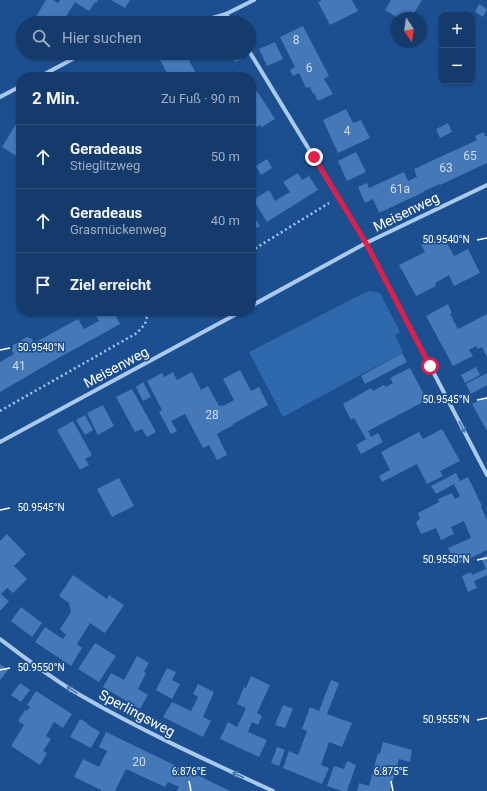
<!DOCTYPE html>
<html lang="de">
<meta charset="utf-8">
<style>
body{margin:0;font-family:Roboto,sans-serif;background:#1d4271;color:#f1f3f6}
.controls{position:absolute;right:12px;top:12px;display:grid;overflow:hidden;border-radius:8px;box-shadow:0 1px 3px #0004}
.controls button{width:36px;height:36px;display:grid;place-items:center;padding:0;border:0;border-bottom:1px solid #33557e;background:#143b6b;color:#f1f3f6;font:20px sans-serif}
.compass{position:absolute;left:391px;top:12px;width:36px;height:36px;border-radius:50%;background:#143b6b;box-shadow:0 1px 3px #0004;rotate:167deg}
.stop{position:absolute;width:12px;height:12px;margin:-9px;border:3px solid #e11d48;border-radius:50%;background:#fff}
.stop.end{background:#e11d48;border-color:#fff;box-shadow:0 1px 4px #0008}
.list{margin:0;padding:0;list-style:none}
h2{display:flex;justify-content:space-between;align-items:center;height:52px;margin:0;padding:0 16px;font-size:17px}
h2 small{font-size:13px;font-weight:400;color:#9dadc1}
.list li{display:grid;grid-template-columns:26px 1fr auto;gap:12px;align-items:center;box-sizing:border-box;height:64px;padding:0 16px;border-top:1px solid #33557e}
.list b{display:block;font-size:15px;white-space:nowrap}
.list p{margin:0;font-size:13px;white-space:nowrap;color:#9dadc1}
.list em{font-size:13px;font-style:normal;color:#9dadc1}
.icon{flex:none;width:22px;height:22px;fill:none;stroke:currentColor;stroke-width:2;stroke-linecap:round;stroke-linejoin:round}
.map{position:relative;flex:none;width:487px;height:791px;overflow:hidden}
.search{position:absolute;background:#143b6b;box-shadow:0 1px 3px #0004;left:16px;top:16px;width:240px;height:44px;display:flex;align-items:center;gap:10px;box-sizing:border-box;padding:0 14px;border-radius:22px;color:#9dadc1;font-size:15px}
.panel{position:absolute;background:#143b6b;box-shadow:0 1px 3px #0004;left:16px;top:72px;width:240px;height:244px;border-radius:16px}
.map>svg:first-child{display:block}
</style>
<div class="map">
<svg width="487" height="791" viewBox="0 0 487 791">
<rect width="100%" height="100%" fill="#1b4f8f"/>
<path fill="#2e69ad" d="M369,291l11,2 20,39 -5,3 8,17 -120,65 -34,-65 115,-59z"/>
<path fill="#4478b7" d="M46,0h7l5,3 2,-3h38l-2,3 -1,-1 -6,9 -14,-9 -13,21h-30z
M111,0h19l-5,8z
M322,0h30l6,11 -28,14 -12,-23z
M391,0h31l-11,18h-13l-13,-8z
M479,4l8,5 -4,8 -8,-5z
M303,26l26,50 -5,3 9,15 -15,7 -4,-8 -1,1 -3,-7 -4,1 -7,-15 -6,3 -3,-6 5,-3 -15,-30z
M275,42l8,17 -16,7 -8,-17z
M165,53h20l13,24h-29l-11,-21z
M230,53h9l3,6 -7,3z
M238,71l3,6h-16z
M257,91l18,28 -13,8 -2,-2 -9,5v-36z
M346,109l7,14 8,-3 9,18 -32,15 -15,-33z
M21,116v43l-19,-12z
M448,123l4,9 -12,6 -4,-9z
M484,132l1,4h2v27l-47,22v-1l-16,7v1l-45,21 -6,-14 -8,4 -7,-16 9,-4 2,5 35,-16 4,9 9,-4 -3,-8 63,-29 -2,-4z
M356,152l10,20 -19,9 -9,-20z
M267,159l5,9 -11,7 -5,-9z
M298,173l4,7 7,-4 9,14 -51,32 -14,-22 16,-10 6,11 15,-9 -7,-10z
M251,212l9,14 -9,5z
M442,234l12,22 14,-7 12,24 -26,13 -5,-11 -14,8 1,3 -20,10 -17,-31 26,-13 -4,-7z
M448,304l4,9 -2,1 8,15 29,-15v43l-5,-10 -4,2 -2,-3 -7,4 4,6 -20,10 -27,-50z
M93,311h20l7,13 -45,25 -15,8 -60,35v-30l14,-8 -2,-3 1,-6 14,-8 5,2 2,4 44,-24 6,10 15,-8z
M402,353l5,9 -42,22 -4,-8z
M476,367l4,8 -15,8 -4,-8z
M410,368l17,32 -59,31 3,6 7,-4 5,9 -22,12 -5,-9 10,-6 -12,-21 -3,2 -8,-16 28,-16 2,3 11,-6 2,2 7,-4 -3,-5z
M240,370l11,21 8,-4 9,18 -35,19v1l-16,9 10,21 -10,5 -8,-15 -6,3 -18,-34 -14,7 6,10 -6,3 -12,-22 3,-2 -15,-29 15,-8 2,4 9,-5 4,8 15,-8 9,18 7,-4 11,20 3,-1 1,1 11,-6 -11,-21z
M487,373v12l-16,9 -5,-10z
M143,382l8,15 -8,4 -7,-14z
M132,389l24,43 -9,5 -5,-8 -7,3 -19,-35z
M487,396v35l-15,-27z
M103,405l11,21 -16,9 -11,-22z
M85,415l8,15 -8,5 -9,-15z
M73,421l19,34 -7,4 4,6 -9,5 -23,-40z
M442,429l18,32 -20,10 3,5 -16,8 -10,-20 -35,18 -3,-6 11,-6 -9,-18 38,-20 4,7z
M456,473l4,8 8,-4 14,29 -1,1 6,13v30l-33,16 -4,-9 2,-1 -4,-8 23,-10 -7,-17 -13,6 3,7 -13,6 -5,-12 -15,6 -5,-11 4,-5 -2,-5 21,-11 -1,-3 14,-6 3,6 5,-3 -6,-12 -18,10 -5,-8z
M119,478l15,28 -22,11 -15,-28z
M7,534l19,20 -12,12 13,13 -14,14 -6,-5 -6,6 8,7 -9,10v-70z
M487,555v20l-13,6 3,7 -9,4 -6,-16 9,-4 1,3 14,-6 -5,-11z
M73,575l34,24 2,-4 15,10 -19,28 -15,-10 -13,21 5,4 -11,18 -36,-24 10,-15 18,12 3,-4 -6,-6 11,-17 -2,-9 -10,-7z
M21,607l21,16 -10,14 -21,-16z
M95,643l21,13 -17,26 -21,-13z
M137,656l12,7 -5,9 2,1 -8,16 10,6 -8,14 -37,-22 8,-14 13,7z
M0,664l8,6 -8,10z
M167,668l9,4 -4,8 8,4 -8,15 -16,-9z
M251,676l19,9 -13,28 5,3 -4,9 -6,-3 -4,10 19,8 -8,17 -39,-18 8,-17 9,5 9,-19 -9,-4 7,-17 2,1z
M331,680l8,3 -12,31 25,9 -10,24 -13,-5 -8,23 8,3 -7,16 -39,-16 6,-17 9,4 9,-24 -5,-2 8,-22 9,4z
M20,683l10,7 -9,12 -10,-7z
M198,684l16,8 -11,25 8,4 -8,16 -40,-20 9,-15 19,9 7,-14 -5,-3z
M36,691l36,23 -9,14 -9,-6 -8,14 5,3 -8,12 4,2 -7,12 -29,-19 13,-21 -6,-4 7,-11 2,1 3,-4 -3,-2z
M283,705l10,4 -8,19 -10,-3z
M80,719l7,4v1l13,8 -9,16 -21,-11z
M106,732l58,28 20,10 1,-1 45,22h-53l2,-4 -11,-5 -3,5 -39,-18 -11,22h-14v-1l-27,-13 9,-18 16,8 8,-16 -8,-4z
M383,742l29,8 -2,12 -11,-3 -9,32h-33l2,-8 10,3 9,-33 2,1z
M277,747l8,3 -6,16 -8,-3z
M347,761l9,4 -9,26h-5l-15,-5 7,-20 10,3z"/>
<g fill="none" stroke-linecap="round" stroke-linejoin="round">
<path stroke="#a9c9ee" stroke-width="2.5" stroke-dasharray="2 3" stroke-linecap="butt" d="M251,251l78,-48
M0,411l137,-78 8,-9 2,-7 8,-6"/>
<path stroke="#a9c9ee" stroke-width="4" d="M226,14l6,9
M167,23l42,-4 17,-5 28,-14
M249,51l117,192 121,232
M39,77l45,-24
M0,97l21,-11
M251,306l115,-63 121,-58
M0,442l242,-131
M0,639c25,19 52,40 80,56 62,36 128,66 193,96"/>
</g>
<defs><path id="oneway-shaft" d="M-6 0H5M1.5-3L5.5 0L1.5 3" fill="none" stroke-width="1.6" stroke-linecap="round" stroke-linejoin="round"/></defs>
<g stroke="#4674ac">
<use href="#oneway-shaft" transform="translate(462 427) rotate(62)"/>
<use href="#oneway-shaft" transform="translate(72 690) rotate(-146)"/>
<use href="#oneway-shaft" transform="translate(238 775) rotate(-155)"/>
</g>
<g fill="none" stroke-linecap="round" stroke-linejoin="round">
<path stroke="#e11d48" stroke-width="5" d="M314,157l52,86 64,123"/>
</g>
<path fill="none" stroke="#fff" stroke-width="1.5" d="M477,240l10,-2M0,350l10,-2M477,400l10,-2M0,510l10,-2M477,560l10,-2M0,670l10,-2M477,720l10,-2M189,781l2,10M391,781l2,10"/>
<g text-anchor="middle" stroke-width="3.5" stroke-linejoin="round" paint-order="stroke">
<g font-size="12" fill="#d0dded">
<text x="296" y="44">8</text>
<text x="309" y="72">6</text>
<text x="347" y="135">4</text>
<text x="470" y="160">65</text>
<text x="446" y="172">63</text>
<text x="400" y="193">61a</text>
<text x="19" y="370">41</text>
<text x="212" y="419">28</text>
<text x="139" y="766">20</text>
</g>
<g font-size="14" fill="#fff" stroke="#1b4f8f">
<text transform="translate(406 212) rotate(-26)" y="5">Meisenweg</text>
<text transform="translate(116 367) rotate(-28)" y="5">Meisenweg</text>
<text transform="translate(137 713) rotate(28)" y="5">Sperlingsweg</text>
</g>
</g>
<g font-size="10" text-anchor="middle" fill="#fff" stroke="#1b4f8f" stroke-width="3.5" stroke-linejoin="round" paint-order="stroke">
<text x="446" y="243">50.9540°N</text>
<text x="41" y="351">50.9540°N</text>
<text x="446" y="403">50.9545°N</text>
<text x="41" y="511">50.9545°N</text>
<text x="446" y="563">50.9550°N</text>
<text x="41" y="671">50.9550°N</text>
<text x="446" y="723">50.9555°N</text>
<text x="189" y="775">6.876°E</text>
<text x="391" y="775">6.875°E</text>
</g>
</svg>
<div class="controls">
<button>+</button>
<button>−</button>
</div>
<svg class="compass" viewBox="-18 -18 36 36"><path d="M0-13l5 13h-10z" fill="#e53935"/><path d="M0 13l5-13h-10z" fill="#9dadc1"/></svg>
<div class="stop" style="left:430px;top:366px"></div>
<div class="stop end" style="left:314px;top:157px"></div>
<div class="search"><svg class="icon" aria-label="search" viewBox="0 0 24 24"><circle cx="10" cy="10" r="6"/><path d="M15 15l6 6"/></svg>Hier suchen</div>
<section class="panel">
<h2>2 Min.<small>Zu Fuß · 90 m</small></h2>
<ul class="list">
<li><svg class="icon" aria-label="ahead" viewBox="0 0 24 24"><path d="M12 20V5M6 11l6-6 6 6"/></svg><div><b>Geradeaus</b><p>Stieglitzweg</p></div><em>50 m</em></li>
<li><svg class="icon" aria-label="ahead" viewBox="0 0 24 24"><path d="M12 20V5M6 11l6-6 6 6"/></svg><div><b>Geradeaus</b><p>Grasmückenweg</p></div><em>40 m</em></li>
<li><svg class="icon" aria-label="arrive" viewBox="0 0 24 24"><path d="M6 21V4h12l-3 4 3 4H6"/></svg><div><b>Ziel erreicht</b></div></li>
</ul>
</section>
</div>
